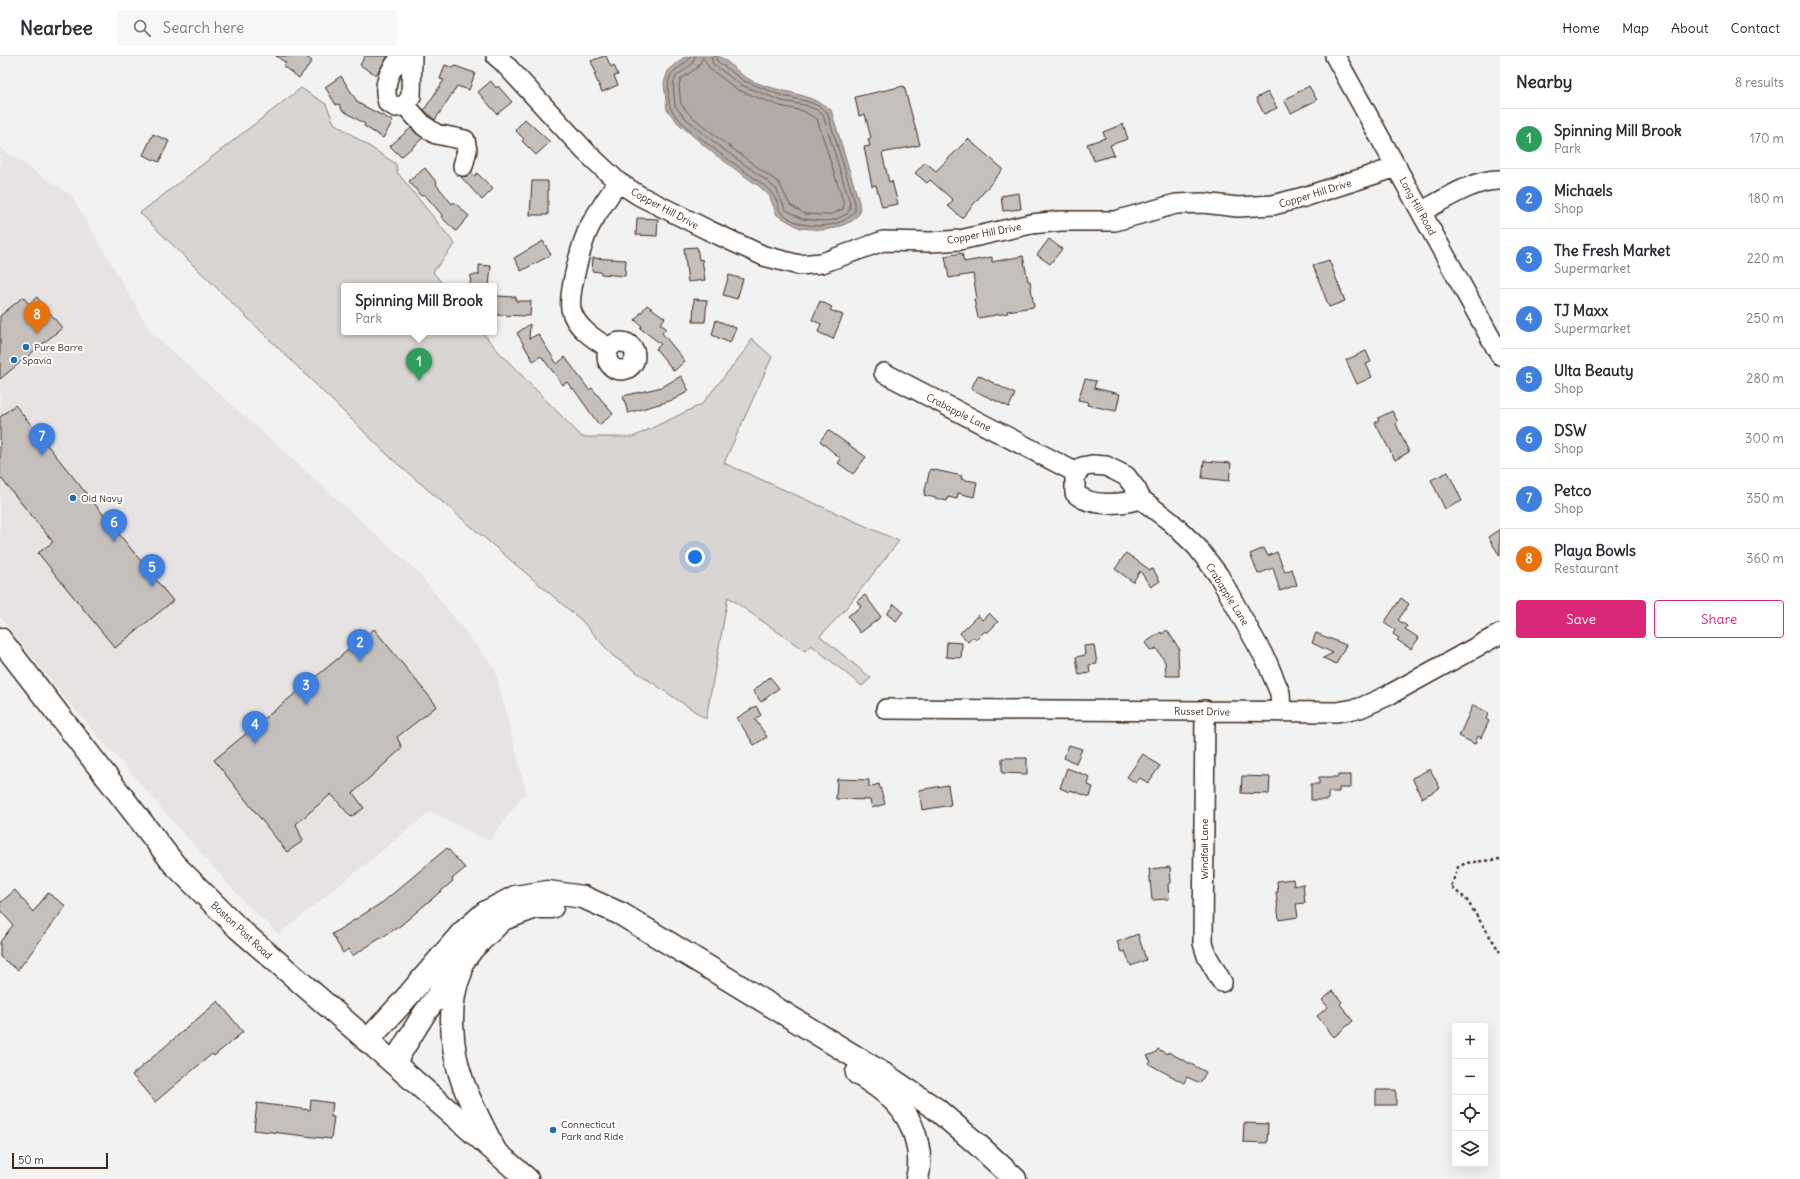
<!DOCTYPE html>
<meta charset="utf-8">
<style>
body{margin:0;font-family:Delius,sans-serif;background:#f7f7f7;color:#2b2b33}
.controls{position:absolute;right:12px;bottom:12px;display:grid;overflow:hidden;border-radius:4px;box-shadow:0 4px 16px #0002}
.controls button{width:36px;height:36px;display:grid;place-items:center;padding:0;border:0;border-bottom:1px solid #e1e1e2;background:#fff;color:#2b2b33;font:20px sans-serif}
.scale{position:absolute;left:12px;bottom:10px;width:96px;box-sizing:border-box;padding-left:4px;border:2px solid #3b2a1e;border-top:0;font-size:11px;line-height:14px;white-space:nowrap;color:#3b2a1e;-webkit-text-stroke:3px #fff;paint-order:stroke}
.you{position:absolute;left:695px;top:501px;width:14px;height:14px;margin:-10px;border:3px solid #fff;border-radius:50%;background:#1a73e8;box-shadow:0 0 0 6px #1a73e833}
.badge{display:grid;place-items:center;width:26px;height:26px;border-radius:50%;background:#db2777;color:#fff;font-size:13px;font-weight:700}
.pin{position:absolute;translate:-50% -33px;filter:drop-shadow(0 1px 2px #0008)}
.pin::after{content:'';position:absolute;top:21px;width:14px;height:12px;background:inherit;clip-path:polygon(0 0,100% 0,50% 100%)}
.popup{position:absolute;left:341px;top:227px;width:156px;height:52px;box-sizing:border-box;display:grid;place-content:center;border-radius:4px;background:#fff;filter:drop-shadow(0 1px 3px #0005);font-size:13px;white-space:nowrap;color:#7c7c81}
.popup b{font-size:15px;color:#2b2b33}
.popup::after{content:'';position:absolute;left:50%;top:100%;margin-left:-8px;border:8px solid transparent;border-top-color:#fff}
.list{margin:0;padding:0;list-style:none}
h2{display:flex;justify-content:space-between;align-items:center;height:52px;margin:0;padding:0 16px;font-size:17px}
h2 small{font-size:13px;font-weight:400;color:#7c7c81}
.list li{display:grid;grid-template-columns:26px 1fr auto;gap:12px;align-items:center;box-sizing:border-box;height:60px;padding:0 16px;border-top:1px solid #e1e1e2}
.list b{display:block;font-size:15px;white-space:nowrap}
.list p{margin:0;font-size:13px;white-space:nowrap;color:#7c7c81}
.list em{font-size:13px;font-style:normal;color:#7c7c81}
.actions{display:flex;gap:8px;padding:12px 16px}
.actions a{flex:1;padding:9px 0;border:1px solid #db2777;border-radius:4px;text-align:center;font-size:14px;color:#db2777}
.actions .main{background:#db2777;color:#fff}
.icon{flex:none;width:22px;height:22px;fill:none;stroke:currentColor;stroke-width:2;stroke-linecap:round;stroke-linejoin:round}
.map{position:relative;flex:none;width:1500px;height:1123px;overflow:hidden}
header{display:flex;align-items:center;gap:24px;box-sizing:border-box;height:56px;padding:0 20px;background:#fff;border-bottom:1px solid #e1e1e2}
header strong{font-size:19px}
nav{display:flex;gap:22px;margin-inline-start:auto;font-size:14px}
.search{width:280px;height:36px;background:#f7f7f7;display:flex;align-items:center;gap:10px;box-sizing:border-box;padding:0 14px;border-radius:4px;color:#7c7c81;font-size:15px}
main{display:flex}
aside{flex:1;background:#fff}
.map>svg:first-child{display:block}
</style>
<header>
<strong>Nearbee</strong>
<div class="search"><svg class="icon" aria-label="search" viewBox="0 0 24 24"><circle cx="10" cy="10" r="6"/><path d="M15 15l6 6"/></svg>Search here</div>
<nav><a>Home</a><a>Map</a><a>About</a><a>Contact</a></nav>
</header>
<main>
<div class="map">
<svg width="1500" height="1123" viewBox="0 0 1500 1123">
<rect width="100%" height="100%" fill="#f3f2f2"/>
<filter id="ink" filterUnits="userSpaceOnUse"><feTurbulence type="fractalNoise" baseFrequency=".025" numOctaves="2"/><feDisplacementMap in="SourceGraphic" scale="8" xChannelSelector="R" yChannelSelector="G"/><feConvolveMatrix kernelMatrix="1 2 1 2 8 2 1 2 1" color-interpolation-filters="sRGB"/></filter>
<g filter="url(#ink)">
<path fill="#e6e3e2" d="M0,92l72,48 79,136 267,240 77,97 31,123 -37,49 -59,-29 -151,122 -36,-33 -181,-206 -62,-78z"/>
<path fill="#d8d5d2" stroke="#8a8078" d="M301,32l25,16 8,19 62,41 1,8 58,72 -22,28 11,14h-100v46h138l16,19 84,86h51l69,-33 48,-60 1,-6 21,19 -48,106 175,78 -56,71 -23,24 51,42 -9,8 -51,-41 -6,6 -77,-54 -22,122 -93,-63 -32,-36 -188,-160 -253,-247z"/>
<path fill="#b2aba7" stroke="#827770" d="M693,0c7,0 18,0 25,0 10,4 18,15 27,21 27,16 61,13 86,33l28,92 1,11 -8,8 -16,7 -13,2 -23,-2 -23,-13 -8,-20 -9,-8 -47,-34 -34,-29 -12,-14 -3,-27 4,-12 15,-13z"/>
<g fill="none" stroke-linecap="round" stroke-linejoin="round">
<path stroke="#6b5e55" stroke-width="1" d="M690,0c-1,7 -12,11 -17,16 -7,7 -5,26 -3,35 6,18 74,63 91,76 8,6 13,12 17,21 0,2 1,7 3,8 4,5 16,11 21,12 18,4 42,2 53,-13v-8l-28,-91 -8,-6 -13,-5 -23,-5 -39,-15 -27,-20 -1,-5
M695,0l-3,8 -16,12 -3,8 2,22 10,12 34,28 47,34 11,10 8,19 17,10 21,2 11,-1 13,-6 3,-5v-6l-27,-88 -6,-5 -12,-5 -23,-4 -41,-16 -28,-21 -2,-8
M703,2l7,11 28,21 42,16 23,5 14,8 27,85 -1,5 -11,5 -9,1 -18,-1 -15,-9 -11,-22 -57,-42 -33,-27 -8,-10 -2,-19 2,-6 16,-11z"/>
</g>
<path fill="#c6c0bd" stroke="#3b2a1e" d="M276,0h29l7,5 -13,17 -16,-12 3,-3z
M365,0h23l-12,19 -16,-10z
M604,0h2l5,11 3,-2 4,10 -4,1 4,9 -16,7 -8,-18 2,-1 -5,-12z
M445,9l8,3 2,-2 20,7 -6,17 -12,-4 -22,34 -11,-10 20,-30 -4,-1z
M341,20l17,27 35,18 -10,17 -19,-12 1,-2 -23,-14 -3,-6 -3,1 -11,-18z
M491,25l5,7 2,-2 14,16 -15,12 -19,-22z
M904,30l16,59 -38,8 7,29 3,-1 6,23 -16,3 -6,-22 -4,1 -8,-39 6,-1 -2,-7 3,-1 -6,-24 -6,2 -4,-19z
M1309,30l8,14 -26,13 -7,-13z
M1268,36l9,16 -13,6 -8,-16z
M525,63l25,23 -14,13 -14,-14 2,-2 -9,-9z
M1123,68l5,15 -18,6 4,10 -20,6 -7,-17 18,-6 -2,-6z
M411,72l12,10 -22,19 -11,-11z
M153,78l16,7 -10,21 -16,-7z
M968,83l35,30 -41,49 -14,-12 5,-6 -23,-20 -3,3 -12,-10 10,-11 11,9z
M425,112l12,15 -1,1 16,20 2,-2 15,14 -13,15 -15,-14 1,-2 -18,-21 -3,2 -12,-15z
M472,117l3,3 2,-3 16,16 -11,11 -21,-23 5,-1z
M532,125h16v34h-18z
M1019,137l2,16 -18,2 -2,-15z
M637,162l21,1 -1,17 -21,-1z
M1049,183l13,10 -12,15 -13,-9z
M543,185l8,14 -30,16 -7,-13z
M697,191l2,13 3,-1 3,21 -17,2 -4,-34z
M962,197l2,9 28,-5v5l31,-6 5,25h2l4,26 -27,4 1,2 -30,5 -4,-19h3l-4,-25 -24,4 -4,-22z
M593,202l33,2 -1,16 -24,-2v-2l-9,-1z
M1329,204l16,41 -16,6 -16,-42z
M479,209l12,1 -2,20h-19l1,-11h8z
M729,219l14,4 -6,20 -14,-4z
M496,240l20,1v4h15l-1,15 -35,-1z
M23,241l6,7 8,-7 25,31 -62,51v-63z
M694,243l13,1 -2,22h-12z
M820,245l12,6 -2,3 13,5 -10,24 -15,-7 3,-8 -9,-4z
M647,249l18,13 -5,6 6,4 -4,5 23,28 -11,10 -18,-22 5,-5 -21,-16 2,-2 -7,-6z
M716,264l20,8 -6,15 -18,-8z
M530,268l-1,15 9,-5 19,30 8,-7 24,33 3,-2 21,26 -14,11 -26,-37 -1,1 -5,-7 -4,3 -22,-29 -8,5 -16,-28z
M1366,295l5,11 -5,2 6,13 -15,7 -11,-24z
M978,319l37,19 -6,13 -38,-18z
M681,320l8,15 -16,9 -45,13 -5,-17 39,-9z
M1085,323l11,2 -2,7 26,6 -4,17 -29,-6 1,-3 -10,-2z
M15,349l158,196 -58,47 -77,-95 15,-11 -53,-65v-60z
M1392,355l6,11 -2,2 13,28 -14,8 -20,-37 4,-3 -1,-2z
M828,374l38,27 -13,17 -15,-11 3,-4 -21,-18z
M1204,405l27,2 -2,18 -27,-3z
M930,413l32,7 -1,3 16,3 -3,15 -16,-4 -1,6 -9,-2 -1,4 -23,-6z
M1448,416l14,29 -17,8 -14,-29z
M1500,473v27l-12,-19z
M1264,492l4,8 9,-4 8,20 7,-3 5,16 -17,6 -7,-23 -15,6 -8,-20z
M1126,497l24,17 3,-1 7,12 -9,6 -11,-16 -7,11 -18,-13z
M865,539l16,22 -21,16 -12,-17 13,-9 -4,-6z
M1401,542l8,6 -11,16 9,6 -2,3 14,9 -8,11 -14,-9 2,-2 -6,-4 2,-4 -11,-7z
M894,548l9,8 -7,9 -9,-7z
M989,557l9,9 -11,11 -2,-2 -9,9 -3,-3 -5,5 -8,-9 18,-18 4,5z
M374,573l63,77 -40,31 5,11 -49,45 11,15 -13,9 -20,-23 -35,30 7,17 -16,11 -73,-92z
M1167,574l13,20 -2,1 1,25h-13l-1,-14 -9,-14 -5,3 -6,-8 16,-11 1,2z
M1316,577l30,12 -10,19 -13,-6 10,-5 -21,-10z
M947,586l15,1 -1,15 -15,-1z
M1094,589l3,19 -8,1 1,8 -11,2 -3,-18 9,-2 -1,-9z
M770,621l9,11 -18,14 -8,-11z
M1473,649l16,8 -3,6 3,2 -8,17 -3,-2 -3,8 -16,-8z
M756,650l5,9 -6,4 12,18 -13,8 -17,-27z
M1069,689l13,4 -6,14 -12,-5z
M1143,698l17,12 -12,17 -8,-5 -4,5 -9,-6z
M1002,702h25v16l-25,-1z
M1067,712l23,9 -2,8 5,2 -3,10 -20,-7 -1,2 -9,-4z
M1430,713l10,19 -18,10 -10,-20z
M1338,719h13v13h-12v4h-11v8h-17v-16h8v-7h19z
M1242,720l28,1 -1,17 -28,-1z
M837,723l32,1v7l10,-3 6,20 -13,4 -2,-8 -34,-1z
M948,729l3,20 -29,5 -3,-20z
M447,792l18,20 -13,11 1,2 -53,45 -48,30 -4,-7 -5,4 -11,-19 51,-32z
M1170,811l1,16 -3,1 1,15 -17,1 -3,-31z
M1293,823l1,7 9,-2 2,19 -9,1 2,13 -19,3 -3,-28h2l-1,-11z
M15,834l18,22 15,-19 18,13 -48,64 -18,-13v-15l13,-17 -13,-15v-7z
M1138,878l8,26 -15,6 -6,-15 -4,1 -4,-10z
M1333,935l9,11 -2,2 13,17 -19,16 -17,-21 11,-9 -6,-7z
M218,945l25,31 -29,24 -2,-2 -57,48 -23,-27z
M1158,993l9,5 1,-2 38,20 -6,11 -13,-6 -3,6 -35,-19 2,-2 -4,-6 8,-3z
M1376,1034h20v15h-20z
M311,1044l22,3 -2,14h3l-3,22 -77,-9 3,-27 53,7z
M1244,1067l24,1 -1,19 -24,-1z"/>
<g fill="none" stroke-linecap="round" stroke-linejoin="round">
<g stroke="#3b2a1e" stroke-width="22">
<path id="minor" d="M403,0c-14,13 -21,29 -15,47l8,4 9,-2 6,-8 1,-41
M496,0l6,5 83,90 33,31 22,14 68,34 56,26 35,9 23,-2 61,-22 48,1 29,-2 71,-16 30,-3h54l61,-17 27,-1 35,4 35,-2 31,-8 93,-30
M1335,0l165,299
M405,49l19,21 12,8 29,6 2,10 -4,16
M1421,156c22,-12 54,-33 79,-32
M607 300a14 14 0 1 1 28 0a14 14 0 1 1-28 0Z
M609,292c-15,-9 -34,-21 -38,-39 -3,-16 11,-68 19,-83 8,-15 19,-30 28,-44
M884,317l193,100
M1141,443c-19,5 -51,9 -66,-6v-17l7,-9 10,-2 14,1 20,10 10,13 5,10 30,23 26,25 22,29 48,86 13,31 1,19
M886,653l451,3 23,-4 27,-12 113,-62
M1205,654l-2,233 4,13 15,26"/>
</g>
<g stroke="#3b2a1e" stroke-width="25">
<path id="major" d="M0,583l174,225 64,64 289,251"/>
</g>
<g stroke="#3b2a1e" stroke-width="25">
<path id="highway" d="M461,916c-14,30 -10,77 1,108 8,24 21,46 32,69
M367,985l34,-37 61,-71 24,-21 29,-15 33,-5 35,5 38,17 269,164 46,31 41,35 38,35
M394,1007l30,-49 49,-66 30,-29 33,-12h16
M857,1017c15,9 36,24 46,38 13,18 20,46 14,68"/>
</g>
<path stroke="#3b2a1e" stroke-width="2.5" stroke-dasharray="3 3" stroke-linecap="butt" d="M1500,803l-34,4 -8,4 -7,20 15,12 34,53"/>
<use href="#minor" stroke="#fff" stroke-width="19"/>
<use href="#major" stroke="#fff" stroke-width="22"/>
<use href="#highway" stroke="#fff" stroke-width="22"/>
</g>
</g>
<g fill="#1f6fb2" stroke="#fff" stroke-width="1.5">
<circle cx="26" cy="291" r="4"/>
<circle cx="14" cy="304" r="4"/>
<circle cx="73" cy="442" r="4"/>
<circle cx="553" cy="1074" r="4"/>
</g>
<g text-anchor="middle" stroke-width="4" stroke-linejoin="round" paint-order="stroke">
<g font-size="10" fill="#3b2a1e" stroke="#fff">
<text transform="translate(1315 137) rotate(-17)" y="4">Copper Hill Drive</text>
<text transform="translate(1418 150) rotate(61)" y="4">Long Hill Road</text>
<text transform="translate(665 152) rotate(28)" y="4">Copper Hill Drive</text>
<text transform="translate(984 177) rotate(-11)" y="4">Copper Hill Drive</text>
<text transform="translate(959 356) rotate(27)" y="4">Crabapple Lane</text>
<text transform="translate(1228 538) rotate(58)" y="4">Crabapple Lane</text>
<text transform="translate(1202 655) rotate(1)" y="4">Russet Drive</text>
<text transform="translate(1204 793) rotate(-90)" y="4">Windfall Lane</text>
<text transform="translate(242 874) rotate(43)" y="4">Boston Post Road</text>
</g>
<g font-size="10" fill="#3b2a1e" stroke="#fff" text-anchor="start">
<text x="34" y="295">Pure Barre</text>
<text x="22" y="308">Spavia</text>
<text x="81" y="446">Old Navy</text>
<text x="561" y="1072">Connecticut<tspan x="561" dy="12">Park and Ride</tspan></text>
</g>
</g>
</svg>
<div class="controls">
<button>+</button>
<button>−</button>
<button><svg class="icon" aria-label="locate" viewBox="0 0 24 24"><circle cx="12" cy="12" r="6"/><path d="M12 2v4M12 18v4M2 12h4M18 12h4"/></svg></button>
<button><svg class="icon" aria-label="layers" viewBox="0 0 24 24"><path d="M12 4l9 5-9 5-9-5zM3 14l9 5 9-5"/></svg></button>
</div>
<div class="scale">50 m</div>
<div class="you"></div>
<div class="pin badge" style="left:419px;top:325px;background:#2e9e5b">1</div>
<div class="popup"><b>Spinning Mill Brook</b>Park</div>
<div class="pin badge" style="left:360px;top:606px;background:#3f7fe0">2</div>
<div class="pin badge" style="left:306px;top:649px;background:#3f7fe0">3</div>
<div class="pin badge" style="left:255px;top:688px;background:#3f7fe0">4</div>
<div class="pin badge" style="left:152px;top:531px;background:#3f7fe0">5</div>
<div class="pin badge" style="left:114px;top:486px;background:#3f7fe0">6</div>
<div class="pin badge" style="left:42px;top:400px;background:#3f7fe0">7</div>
<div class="pin badge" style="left:37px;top:278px;background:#e8710a">8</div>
</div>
<aside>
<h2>Nearby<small>8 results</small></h2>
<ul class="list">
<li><span class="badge" style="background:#2e9e5b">1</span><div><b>Spinning Mill Brook</b><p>Park</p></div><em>170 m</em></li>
<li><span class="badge" style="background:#3f7fe0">2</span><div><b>Michaels</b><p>Shop</p></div><em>180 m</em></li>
<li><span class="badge" style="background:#3f7fe0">3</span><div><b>The Fresh Market</b><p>Supermarket</p></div><em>220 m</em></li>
<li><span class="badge" style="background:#3f7fe0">4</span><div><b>TJ Maxx</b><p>Supermarket</p></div><em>250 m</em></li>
<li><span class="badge" style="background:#3f7fe0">5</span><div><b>Ulta Beauty</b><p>Shop</p></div><em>280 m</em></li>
<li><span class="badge" style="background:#3f7fe0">6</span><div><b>DSW</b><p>Shop</p></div><em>300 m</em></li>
<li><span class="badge" style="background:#3f7fe0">7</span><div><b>Petco</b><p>Shop</p></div><em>350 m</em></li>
<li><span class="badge" style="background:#e8710a">8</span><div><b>Playa Bowls</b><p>Restaurant</p></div><em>360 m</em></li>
</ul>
<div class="actions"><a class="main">Save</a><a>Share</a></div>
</aside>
</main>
